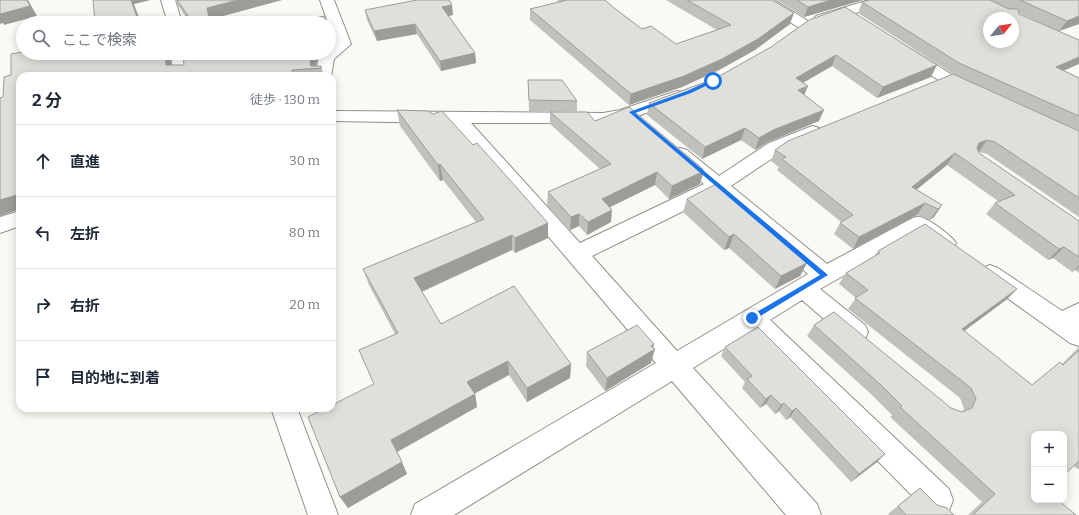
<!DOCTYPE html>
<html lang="ja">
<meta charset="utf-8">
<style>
body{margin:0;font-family:Bitter,"Noto Sans JP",serif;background:#f2f2f3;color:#1f2937}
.controls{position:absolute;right:12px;bottom:12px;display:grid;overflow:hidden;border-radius:8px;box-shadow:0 2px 10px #0003}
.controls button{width:36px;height:36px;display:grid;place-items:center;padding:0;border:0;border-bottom:1px solid #e0e1e3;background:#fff;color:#1f2937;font:20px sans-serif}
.compass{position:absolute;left:983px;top:12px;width:36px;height:36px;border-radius:50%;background:#fff;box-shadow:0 2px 10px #0003;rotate:60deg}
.stop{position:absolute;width:12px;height:12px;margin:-9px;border:3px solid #1a73e8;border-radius:50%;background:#fff}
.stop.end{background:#1a73e8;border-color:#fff;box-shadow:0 1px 4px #0008}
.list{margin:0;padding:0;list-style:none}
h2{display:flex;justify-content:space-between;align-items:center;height:52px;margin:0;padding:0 16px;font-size:17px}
h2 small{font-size:13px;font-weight:400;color:#747a83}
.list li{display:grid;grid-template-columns:26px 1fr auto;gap:12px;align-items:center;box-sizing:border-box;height:72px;padding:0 16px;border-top:1px solid #e0e1e3}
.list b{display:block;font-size:15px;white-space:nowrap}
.list em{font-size:13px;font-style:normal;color:#747a83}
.icon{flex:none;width:22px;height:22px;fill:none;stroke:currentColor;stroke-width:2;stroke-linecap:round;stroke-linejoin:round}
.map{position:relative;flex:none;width:1079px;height:515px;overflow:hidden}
.search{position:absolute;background:#fff;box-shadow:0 2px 10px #0003;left:16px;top:16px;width:320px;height:44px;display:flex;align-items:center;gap:10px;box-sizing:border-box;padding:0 14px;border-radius:22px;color:#747a83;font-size:15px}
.panel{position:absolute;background:#fff;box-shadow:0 2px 10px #0003;left:16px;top:72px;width:320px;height:340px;border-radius:12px}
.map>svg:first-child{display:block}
</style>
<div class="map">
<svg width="1079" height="515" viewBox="0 0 1079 515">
<rect width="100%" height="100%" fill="#fbf9f3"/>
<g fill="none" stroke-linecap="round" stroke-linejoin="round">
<g stroke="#91908a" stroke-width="2">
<path id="minor" d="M161,0h14l7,23h-14z
M320,0h14l17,44 -17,15 -3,17h-16l4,-19 3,-4h7v-5l6,-5z
M757,0h17l34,21 2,3 -2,3 -5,1 -5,-1 -39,-24z
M869,0h21l-2,3 -62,19 -5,1 -5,-1 -2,-3 2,-3z
M909,49l5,2 38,24 27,11 2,4 -2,4c-19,4 -59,-26 -75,-37l-3,-3 3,-3z
M171,53h16l2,23h-16z
M677,91l6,1 2,4 -2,4 -54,19 -26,4h-132l109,120 124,-59 -31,-26 -2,-4 2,-4 7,-2 7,2 32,26 50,-33 38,-15 6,-2 6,2 3,4 -3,4 -36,15 -52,35 96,78 84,-45c3,-1 6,-3 9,-2 9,2 31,18 36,26l-3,6c-15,4 -25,-7 -36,-15l-97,55 45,36 3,7 -3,7 -9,3 -9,-3 -45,-39 -32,20 179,169 4,11 -4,11 -11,4 -11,-4 -176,-179 -58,36 124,136 4,11h-35l-114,-134 -218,134h-43l4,-11 241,-141 -204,-240 -120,-2v-10l271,2 17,-3zM716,195l92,79 -131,77 -85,-95z
M20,211v15l-20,7v-16z
M990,265l8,3 64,43 17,-8v43l-9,-3 -88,-63 -3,-6 3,-6z
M271,408h26l41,107h-30z"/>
</g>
<use href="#minor" fill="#fff" fill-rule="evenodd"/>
</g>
<path fill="#c2c0bb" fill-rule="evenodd" d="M175,0h107l-70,19 1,4h-23l-11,-16z
M557,0h48l9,8 28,21 34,15 41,-14 -51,-30h106l18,24 -35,26 -36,20 -37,17 -53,18 -99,-85v-11l29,-7z
M777,0h86l-59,17z
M991,0h88v24l-20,7 5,40 15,7v139l-92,-63 -8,-2v1l100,68v52l-4,-3 -3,2 -19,-14 -5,2 -62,-46 9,-11 3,-2 -51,-36 -31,25 26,15 -8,12 -4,3 -13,-5 -64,34 -19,-15 6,-11 1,-1 -64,-52 2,-3 -8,-6 4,-11 249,-44 -71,-32 -95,-61 4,-11zM1019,13l37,17 -37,-16z
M365,10l88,5 -4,1 26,37 1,10 -35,8 -24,-37 -40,7 -10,-21z
M809,20l122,57 -54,21 -45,-32 -29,17 1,12 15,26 -51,21 -13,8 -14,-10 -39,19 -55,-44 2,-12 67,-25 55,-31z
M23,52v1h147l1,12h13l-1,-12h137l-2,3 -2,10h5l3,10h-304v133l-20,7v-118l3,-1 1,-20 7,-2v-21z
M528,80l49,21v10h-48z
M397,110l151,128 -33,15 -3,-3 -90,42 19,32 130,40 -1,14 -43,24 -18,-27 -34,18 2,14 -80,45 10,22 -59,34 -8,-11 34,-113 21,-50 -26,-49 -6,-16 113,-47 -33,-42 -3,1 -40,-55z
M550,112l45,9 108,48 -3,15 -31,15 -14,-14 -45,22 1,15 -24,13 -8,-9 -9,4 -23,-25 1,-13 52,-23 -50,-45z
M687,199l120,64 -7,13 -25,13 -46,-41 -5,2 -41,-38z
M878,251l139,38 -11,11 -42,31 68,54 28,-23 2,2 17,-17v123l-5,-4 -40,34 42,15h-108l14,-13 -92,-85 2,-2 -20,-20 -65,-59 7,-11 137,83 11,4 1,-1 1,-2 -4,-11 -112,-89 8,-11 -17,-14 7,-11 28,-17z
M654,344l-3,19 -46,28 -19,-25 1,-14z
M725,347l152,115 -26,20 -61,-65 -4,3 -7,-9 -4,3 -9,-10 -6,4 -18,-20 3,-6 -24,-26z
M920,488l17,17 17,10h-65l-1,-1z"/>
<path fill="#9e9c99" d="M27,0h1l9,16 -33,9 -1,-2 -3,1v-10z
M131,0h20l-17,4 7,19h-2z
M238,0h44l-70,19 1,4h-3l-3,-15z
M831,0h32l-59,17 4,-10z
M452,5l1,10 -10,2 -1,-10z
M794,13l-4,11 -35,26 -36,20 -37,17 -53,18 2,-11z
M325,16l2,7h-3z
M1079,16v8l-20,7 8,-10z
M415,24l2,10 -40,7 -3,-10z
M165,53h5l2,23 -6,-11z
M312,53h8l-2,3 -3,12h-4l-1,-4z
M475,53l1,10 -35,8 -1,-10z
M836,55l-4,11 -40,23 4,-11z
M1079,57v7l-32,14 9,-11z
M937,65l-6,12 -54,21 6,-11z
M292,70l3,6h-13z
M808,86l-5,12 -5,-8z
M824,110l-5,11 -51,21 -13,8 4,-12 14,-8z
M745,128l-4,12 -39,19 3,-12z
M987,140l-8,12 -8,2 8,-11z
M955,153l-8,12 -42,34 7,-12z
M440,164l3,16 -3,1 -2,-16z
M703,169l-1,3 2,-1 -4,13 -31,15 3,-13z
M657,172l-2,13 -55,27 2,-13z
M20,194v15l-20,7v-16z
M925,203l-8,12 -64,34 6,-12z
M942,205l-8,12 -4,3 8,-11z
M612,210l-1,12 -24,13 1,-13z
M579,214v12l-9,4 1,-13z
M548,223v15l-33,15v-15z
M734,234l-5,14 -5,2 5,-13z
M512,235v15l-94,43 -4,-15z
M1064,247l-11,11 -5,2 11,-11z
M807,263l-7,13 -25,13 6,-13z
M1079,265v2l-4,3 -3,2z
M1017,289l-11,11 -54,40 10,-11z
M654,344l-2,7 3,-2 -4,14 -46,28 2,-13z
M508,361l1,14 -39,21 -3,-14z
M571,364l-1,14 -43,24v-14z
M475,394l2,13 -80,45 -6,-12z
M771,395l-5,9 -6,4 6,-9z
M784,403l-5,8 -4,3 6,-9z
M796,408l-6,9 -4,3 6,-9z
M885,454l-8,8 -26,20 8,-8z
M402,462l5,12 -59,34 -8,-11z"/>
<path fill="#e1dfda" stroke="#9e9c99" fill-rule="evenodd" d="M0,0h27l3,6 -30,8z
M93,0h38l8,23h-44z
M177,0h61l-31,8 3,15h-17z
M417,0h32l3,5 -10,2 33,46 -35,8 -25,-37 -41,7 -9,-21z
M567,0h38l9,8 28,21 9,-3 25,18 55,-19 -44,-25h85l22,13 -36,26 -36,20 -38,17 -53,18 -101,-85z
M797,0h34l-23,7z
M870,0h120l19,9h9l1,5 60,26v17l-23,10 23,11v38l-120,-53 -97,-61zM989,18h24v24h-24z
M1020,0h59v16l-12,5z
M845,7l92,58 -54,22 -47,-32 -40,23 12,8 -10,4 26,20 -51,20 -14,8 -14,-10 -40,19 -56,-44 67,-25 55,-31 38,-27z
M325,16l-1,7h-38z
M23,52v1h142l1,12h18l-1,-12h129l-2,11 1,2h10v2l-29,2 1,4 -11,2h-262v118l-20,6v-102l3,-1 1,-20 7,-2v-21z
M953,74l126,57v67l-84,-56 -8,-2 -8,3 -2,5 2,5 100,68v36l-15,-10 -5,2 -64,-46 20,-8 -60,-42 -43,34 30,18 -4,4 -13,-6 -66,34 -19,-14 13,-8 -71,-56 4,-2 -11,-7 13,-9z
M528,80h34l15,21 -48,-1z
M629,107l74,62h-2l3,2 -32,15 -15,-14 -55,27 10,11 -24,12 -9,-8 -8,3 -23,-25 63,-28 -61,-52h37l8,9z
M397,110l31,1 5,3 9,-3 31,34 4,-2 71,80 -33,15 -3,-3 -98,43 27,46 73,-38 57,78 -44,24 -19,-27 -41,21 8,12 -84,46 11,22 -62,35 -32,-80 17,-9h7v-3l42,-21 -15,-34 39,-17 -35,-64 121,-50 -44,-55 -2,1z
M718,183l89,80 -26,13 -47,-42 -5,3 -42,-38z
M925,224l92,65 -55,40 70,56 28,-23 3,3 16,-15v111l-15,14v-41h-30v66h24l18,15h-103l22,-21 -95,-87 2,-1 -21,-21 -67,-60 20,-13 117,96 11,4 10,-4 4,-9 -5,-11 -116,-90 13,-8 -22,-17 34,-20 -2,-2z
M637,325l17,19 -3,2 4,3 -48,29 -20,-26z
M758,327l127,127 -26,20 -63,-66 -4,3 -8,-8 -3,2 -10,-10 -5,4 -19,-20 5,-3 -27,-29z
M920,488l17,17 10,3 7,7h-48l-8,-9z"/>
<path fill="#1a73e8" d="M711,80l5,1 -25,12 -56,20 193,162 -76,46 -3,-3 1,-2 70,-41 -191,-163 58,-21z"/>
</svg>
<div class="controls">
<button>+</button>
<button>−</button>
</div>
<svg class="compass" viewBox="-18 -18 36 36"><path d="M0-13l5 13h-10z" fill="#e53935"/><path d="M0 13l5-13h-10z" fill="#747a83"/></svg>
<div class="stop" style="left:713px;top:81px"></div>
<div class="stop end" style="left:752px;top:318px"></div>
<div class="search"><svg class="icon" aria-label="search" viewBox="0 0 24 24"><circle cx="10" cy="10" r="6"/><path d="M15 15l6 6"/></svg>ここで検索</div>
<section class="panel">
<h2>2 分<small>徒歩 · 130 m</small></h2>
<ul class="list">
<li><svg class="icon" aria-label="ahead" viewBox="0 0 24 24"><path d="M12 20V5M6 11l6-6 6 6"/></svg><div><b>直進</b></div><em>30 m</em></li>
<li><svg class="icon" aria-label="left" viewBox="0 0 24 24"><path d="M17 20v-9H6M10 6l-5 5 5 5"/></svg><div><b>左折</b></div><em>80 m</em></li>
<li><svg class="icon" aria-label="right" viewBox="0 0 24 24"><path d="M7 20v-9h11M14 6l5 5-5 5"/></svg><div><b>右折</b></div><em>20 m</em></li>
<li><svg class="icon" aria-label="arrive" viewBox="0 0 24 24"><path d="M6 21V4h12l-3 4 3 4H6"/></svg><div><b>目的地に到着</b></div></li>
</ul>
</section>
</div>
